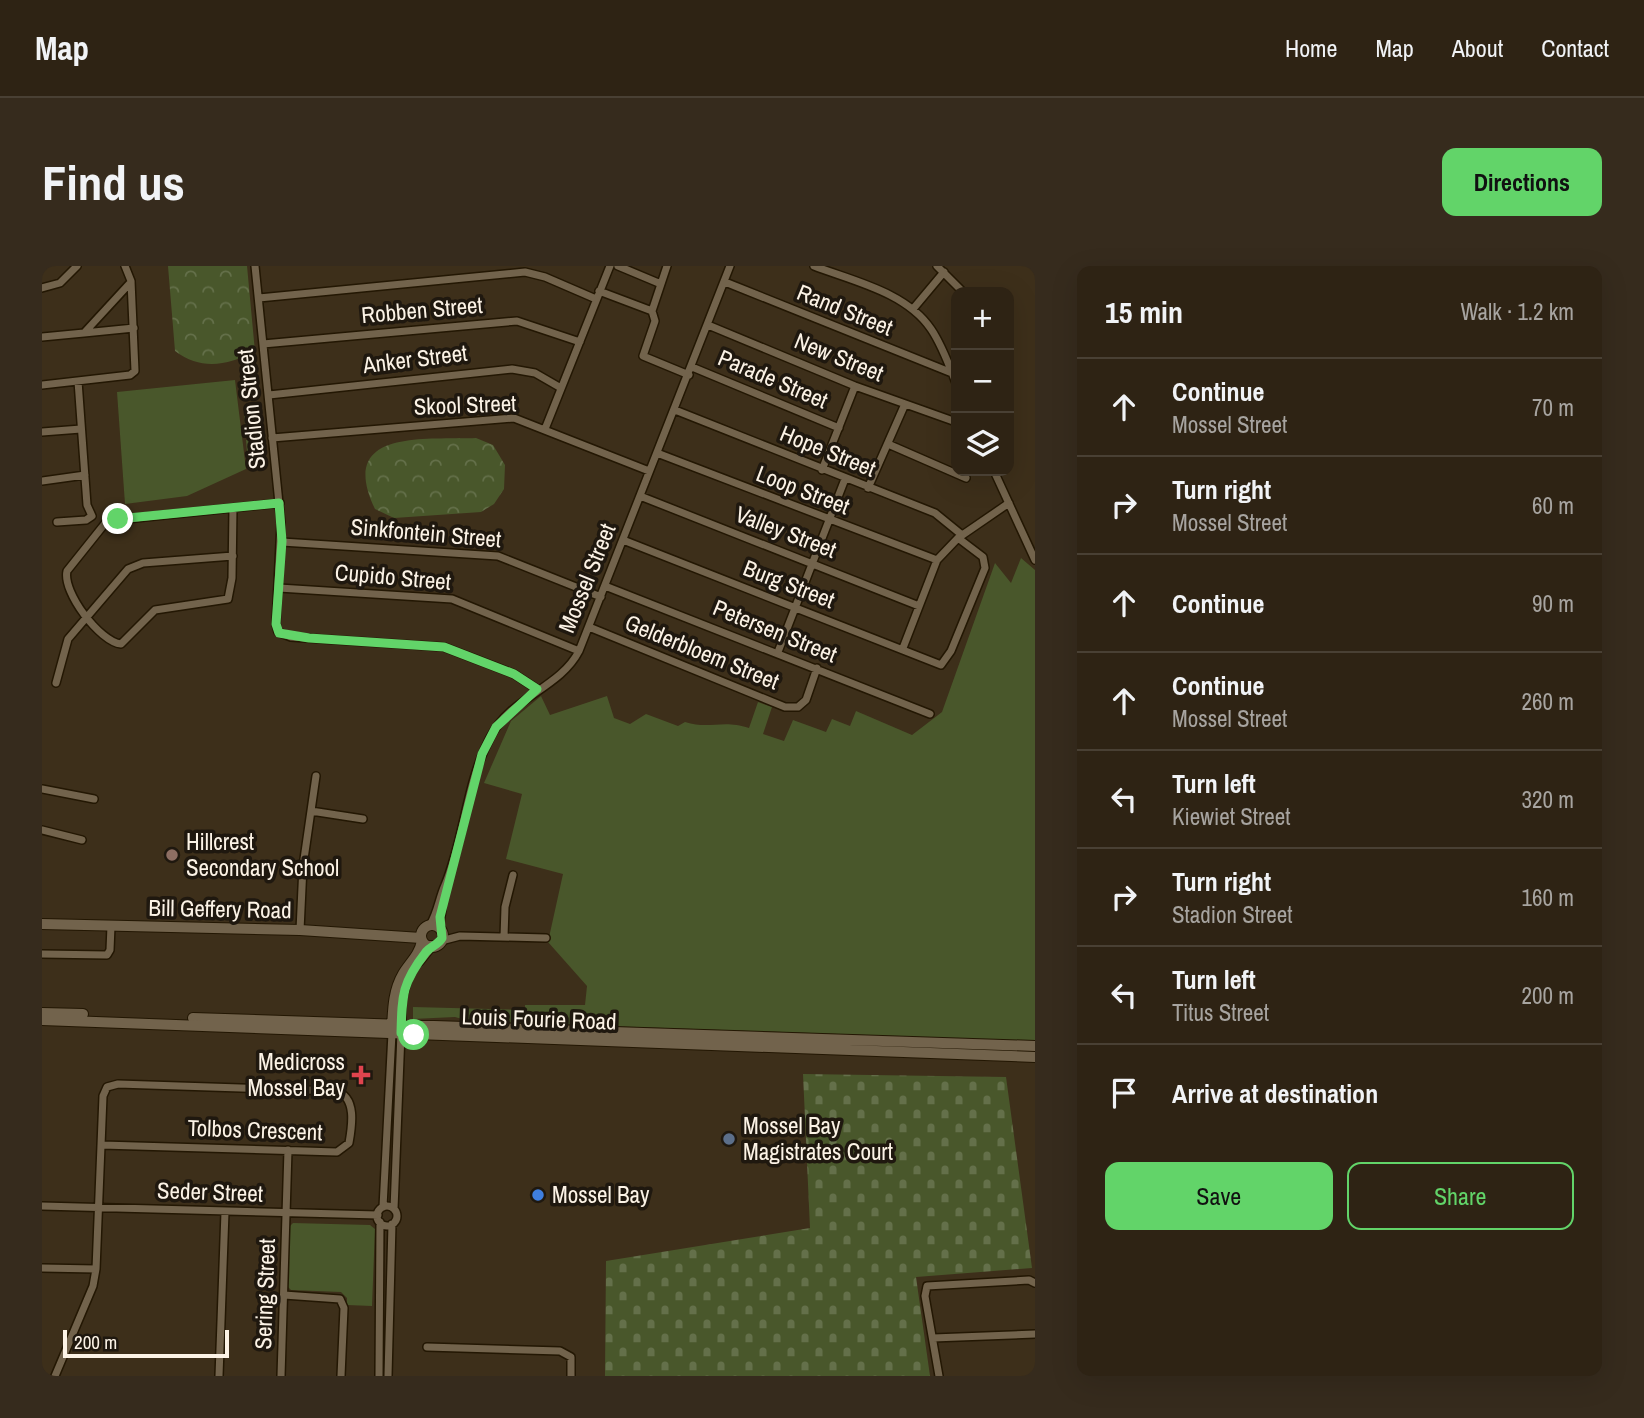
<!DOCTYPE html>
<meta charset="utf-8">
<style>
body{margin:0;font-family:"Archivo Narrow",sans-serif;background:#362b1d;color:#f1f3f6}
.controls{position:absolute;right:21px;top:21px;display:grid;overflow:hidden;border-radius:14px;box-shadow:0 7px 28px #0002}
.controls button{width:63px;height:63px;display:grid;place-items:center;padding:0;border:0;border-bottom:2px solid #494034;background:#2e2314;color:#f1f3f6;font:35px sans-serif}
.scale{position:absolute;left:21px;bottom:18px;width:166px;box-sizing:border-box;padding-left:7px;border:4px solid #fcf3e6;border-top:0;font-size:19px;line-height:24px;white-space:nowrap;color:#fcf3e6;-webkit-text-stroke:5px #1f180f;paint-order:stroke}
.stop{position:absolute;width:21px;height:21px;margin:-16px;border:5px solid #62d469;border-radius:50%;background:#fff}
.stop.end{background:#62d469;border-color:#fff;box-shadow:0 2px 7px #0008}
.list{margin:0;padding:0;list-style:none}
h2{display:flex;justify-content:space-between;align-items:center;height:91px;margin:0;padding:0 28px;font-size:30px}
h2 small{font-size:23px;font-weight:400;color:#a7a4a0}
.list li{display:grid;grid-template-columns:46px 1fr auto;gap:21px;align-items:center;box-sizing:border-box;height:98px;padding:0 28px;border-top:2px solid #494034}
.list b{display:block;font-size:26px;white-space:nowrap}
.list p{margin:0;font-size:23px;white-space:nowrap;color:#a7a4a0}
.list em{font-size:23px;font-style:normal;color:#a7a4a0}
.actions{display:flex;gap:14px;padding:21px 28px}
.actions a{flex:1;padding:16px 0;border:2px solid #62d469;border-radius:14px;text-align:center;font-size:24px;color:#62d469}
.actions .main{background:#62d469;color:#111}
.icon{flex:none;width:38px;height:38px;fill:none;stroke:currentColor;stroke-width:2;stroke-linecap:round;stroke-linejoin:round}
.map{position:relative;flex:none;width:993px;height:1110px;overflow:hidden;border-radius:14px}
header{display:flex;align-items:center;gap:42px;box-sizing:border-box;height:98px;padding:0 35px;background:#2e2314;border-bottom:2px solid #494034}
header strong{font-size:33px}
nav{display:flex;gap:38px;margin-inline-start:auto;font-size:24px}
.intro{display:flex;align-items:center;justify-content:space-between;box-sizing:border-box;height:168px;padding:0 42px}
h1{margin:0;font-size:49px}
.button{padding:18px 32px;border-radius:14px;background:#62d469;color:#111;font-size:24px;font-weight:700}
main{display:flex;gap:42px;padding:0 42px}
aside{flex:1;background:#2e2314;border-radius:14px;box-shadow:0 7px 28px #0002}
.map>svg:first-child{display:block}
</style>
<header>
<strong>Map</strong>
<nav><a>Home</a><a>Map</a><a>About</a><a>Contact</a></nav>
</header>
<div class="intro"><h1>Find us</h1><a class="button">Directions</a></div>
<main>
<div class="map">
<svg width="993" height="1110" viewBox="0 0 993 1110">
<defs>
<pattern id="cemetery-stones" width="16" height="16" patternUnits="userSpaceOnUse" patternTransform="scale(1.75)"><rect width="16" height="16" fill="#49572b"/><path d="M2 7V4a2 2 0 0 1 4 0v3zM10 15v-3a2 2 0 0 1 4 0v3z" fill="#64704a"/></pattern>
<pattern id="park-crowns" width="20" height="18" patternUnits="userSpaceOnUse" patternTransform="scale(1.75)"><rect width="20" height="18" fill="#49572b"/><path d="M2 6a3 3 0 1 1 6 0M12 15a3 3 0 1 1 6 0" fill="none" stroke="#64704a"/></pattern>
</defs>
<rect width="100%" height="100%" fill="#3d2f1a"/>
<path fill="#49572b" d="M193,114l11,89 -59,27 -62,8 -8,-112z
M214,144l3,27 -13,1 -2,-26z
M218,172l2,26 -14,1 -2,-25z
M979,292l14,12v471l-566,-20 -14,-4 -42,2v-12l112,3v-5h60l2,-19 -39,-44 15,-68 -57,-15 16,-65 -38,-11 27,-62 30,-25 9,19 57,-19 7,22 16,6 16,-10 32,12 7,-4c25,8 37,-3 64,6l9,-26 14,5 -9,27 21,7 9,-21 33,12 6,-13 18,7 6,-15 56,24 30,-23 53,-149 16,20z
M251,957l77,2 5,4 -3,77 -25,-1v-7l-6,-6 -50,-2 -4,-4 2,-59z"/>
<path fill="url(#cemetery-stones)" d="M761,808l203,3 26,191 -116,9 14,99h-325l1,-115 204,-33z"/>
<path fill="url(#park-crowns)" d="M126,0h79l8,86c-28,13 -53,19 -80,-1z
M434,172l17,7 12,20 -1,24 -10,15 -13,8 -87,6 -19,-9c-39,-81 51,-69 101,-71z"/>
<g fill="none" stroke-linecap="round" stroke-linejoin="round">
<g stroke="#231703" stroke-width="10">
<path id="street" d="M213,0l26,257 -5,101 2,8 13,5 153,10 70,27 23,15
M576,0l43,18
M772,0c39,15 92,26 117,63 11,16 18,36 25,54
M895,0l26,26
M683,16l227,91
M0,22l18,-5 17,-17
M557,25l53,20 3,10 -12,35 46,19
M217,32l266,-26 20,5 51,22
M871,43l31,-37
M610,45l15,-45
M666,59l147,61 101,36
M42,67l50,-5
M0,71l42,-4 47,-51
M221,78l254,-23 63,21
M650,101l147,61
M36,115l9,124 5,11
M0,119l88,-10 5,-4 -4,-90 -6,-15
M227,129l243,-26 23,4 26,15
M633,144l260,103 27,22
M503,163l65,-163
M0,166l39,-3
M230,172l242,-20 135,53
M846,178l78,34
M615,187l280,107
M780,204l33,-84
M952,205l41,89
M0,215l43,-6
M826,222l37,-84
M598,230l279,110
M191,242l-1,70 -4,21 -73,11 -34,34c-21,-2 -59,-52 -54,-73l40,-50 173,-18
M15,256l29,-2 6,-4
M581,274l318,125 10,-14 34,-83 -2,-11 -25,-19
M240,276l216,14 103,41
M563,320l325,128
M237,322l173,11 127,52
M547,361l196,80h13l8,-7 11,-32
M861,382l34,-88 21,-22 51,-35
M736,386l67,-173
M14,417l12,-44 60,-70 15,-6 90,-7
M0,523l52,10
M269,545l52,8
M0,564l40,10
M388,659c8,-13 9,-27 15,-40 20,-48 21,-103 46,-149 20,-39 69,-48 88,-85l151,-385
M397,662l3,-18
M258,664l3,-64 13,-90
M462,671l1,-30 8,-32
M399,675l19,-5 86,2
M0,688l65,1 3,-5 1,-24
M0,940l336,9
M335 950a10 10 0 1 1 20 0a10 10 0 1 1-20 0Z
M341,941l9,-174
M352,943l7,-176
M0,1002l54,1
M242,1029l56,4 4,9 -3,68
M891,1072l102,-4
M385,1081l133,4 11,6v19
M13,1110l38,-90 3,-17 7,-173 4,-9 11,-3 218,7c21,6 16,35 13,52l-12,9 -235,-7
M177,1110l6,-164
M239,1110l7,-226
M337,1110l1,-154
M346,1110l4,-152
M897,1110l-14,-80 2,-10 102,-6 6,3"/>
</g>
<g stroke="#231703" stroke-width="12">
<path id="secondary" d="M0,658l258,6 121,8
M379 670a11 11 0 1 1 22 0a11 11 0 1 1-22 0Z
M377,695l12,-15
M0,747l41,1
M151,752l842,28
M0,754l993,37
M350,763c1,-19 1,-38 11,-55 7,-12 16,-18 19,-33
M359,763v-30l5,-17"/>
</g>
<use href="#street" stroke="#72634c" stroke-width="7"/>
<use href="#secondary" stroke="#72634c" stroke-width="10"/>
</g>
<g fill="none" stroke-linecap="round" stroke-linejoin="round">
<path stroke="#62d469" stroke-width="9" d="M76,253l161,-16 3,38 -6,83 3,9 30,5 135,9 70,27 23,15 -41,38 -14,27 -42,163 2,21c-4,7 -11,8 -16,14 -24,31 -24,43 -25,81l13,2"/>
</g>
<circle fill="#8d6e63" stroke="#1f180f" stroke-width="2.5" cx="130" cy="589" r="7"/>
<path fill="#e0444e" stroke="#1f180f" stroke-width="2.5" d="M315.5 798.5h7v7h7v7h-7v7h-7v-7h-7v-7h7z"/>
<circle fill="#5c6f8a" stroke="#1f180f" stroke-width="2.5" cx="687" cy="873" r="7"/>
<circle fill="#3f7fe0" stroke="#1f180f" stroke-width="2.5" cx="496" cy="929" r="7"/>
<g text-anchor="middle" stroke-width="7" stroke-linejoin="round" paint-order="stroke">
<g font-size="23" fill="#fcf3e6" stroke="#1f180f">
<text transform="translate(380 44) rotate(-5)" y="8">Robben Street</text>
<text transform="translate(803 44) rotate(22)" y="8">Rand Street</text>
<text transform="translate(797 91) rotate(22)" y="8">New Street</text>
<text transform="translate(373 93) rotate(-7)" y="8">Anker Street</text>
<text transform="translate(731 113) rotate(23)" y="8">Parade Street</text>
<text transform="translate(423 139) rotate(-2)" y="8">Skool Street</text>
<text transform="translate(209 143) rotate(-96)" y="8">Stadion Street</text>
<text transform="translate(786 185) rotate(22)" y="8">Hope Street</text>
<text transform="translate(761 224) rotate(21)" y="8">Loop Street</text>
<text transform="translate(744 266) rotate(21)" y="8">Valley Street</text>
<text transform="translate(384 267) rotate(5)" y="8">Sinkfontein Street</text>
<text transform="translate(351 311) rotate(5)" y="8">Cupido Street</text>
<text transform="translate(545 312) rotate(-68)" y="8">Mossel Street</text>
<text transform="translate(747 318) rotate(21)" y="8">Burg Street</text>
<text transform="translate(733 365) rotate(22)" y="8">Petersen Street</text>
<text transform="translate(660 386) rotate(22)" y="8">Gelderbloem Street</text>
<text transform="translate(178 643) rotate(1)" y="8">Bill Geffery Road</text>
<text transform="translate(497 753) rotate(2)" y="8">Louis Fourie Road</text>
<text transform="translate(213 864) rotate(2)" y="8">Tolbos Crescent</text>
<text transform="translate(168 926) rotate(2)" y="8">Seder Street</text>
<text transform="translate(223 1028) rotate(-88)" y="8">Sering Street</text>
</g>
<g font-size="23" fill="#fcf3e6" stroke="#1f180f" text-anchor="start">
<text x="144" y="584">Hillcrest<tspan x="144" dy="26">Secondary School</tspan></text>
<text x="303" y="804" text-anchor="end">Medicross<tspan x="303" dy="26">Mossel Bay</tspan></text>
<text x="701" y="868">Mossel Bay<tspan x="701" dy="26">Magistrates Court</tspan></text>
<text x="510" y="937">Mossel Bay</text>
</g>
</g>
</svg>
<div class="controls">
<button>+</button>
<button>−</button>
<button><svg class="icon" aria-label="layers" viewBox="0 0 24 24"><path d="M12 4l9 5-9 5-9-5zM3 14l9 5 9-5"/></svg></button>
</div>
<div class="scale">200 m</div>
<div class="stop" style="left:372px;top:769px"></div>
<div class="stop end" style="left:76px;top:253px"></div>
</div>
<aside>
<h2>15 min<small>Walk · 1.2 km</small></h2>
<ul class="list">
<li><svg class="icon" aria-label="ahead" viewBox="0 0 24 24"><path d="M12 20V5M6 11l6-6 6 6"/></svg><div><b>Continue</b><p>Mossel Street</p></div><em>70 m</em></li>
<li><svg class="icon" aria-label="right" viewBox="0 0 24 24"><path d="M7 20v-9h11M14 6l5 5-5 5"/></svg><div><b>Turn right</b><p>Mossel Street</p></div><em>60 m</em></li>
<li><svg class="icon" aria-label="ahead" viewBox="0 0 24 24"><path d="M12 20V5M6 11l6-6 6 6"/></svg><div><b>Continue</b></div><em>90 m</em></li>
<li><svg class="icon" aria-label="ahead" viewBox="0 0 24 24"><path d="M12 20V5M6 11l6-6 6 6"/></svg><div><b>Continue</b><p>Mossel Street</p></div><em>260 m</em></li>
<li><svg class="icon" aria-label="left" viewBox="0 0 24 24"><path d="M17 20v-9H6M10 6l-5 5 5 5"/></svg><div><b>Turn left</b><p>Kiewiet Street</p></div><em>320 m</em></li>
<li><svg class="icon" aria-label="right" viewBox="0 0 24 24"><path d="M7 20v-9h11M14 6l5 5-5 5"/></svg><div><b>Turn right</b><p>Stadion Street</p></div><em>160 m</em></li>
<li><svg class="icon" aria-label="left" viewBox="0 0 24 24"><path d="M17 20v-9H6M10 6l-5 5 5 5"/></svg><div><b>Turn left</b><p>Titus Street</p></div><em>200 m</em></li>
<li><svg class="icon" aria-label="arrive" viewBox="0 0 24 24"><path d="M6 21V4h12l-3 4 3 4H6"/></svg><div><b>Arrive at destination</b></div></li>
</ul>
<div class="actions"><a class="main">Save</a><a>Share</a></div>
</aside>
</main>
